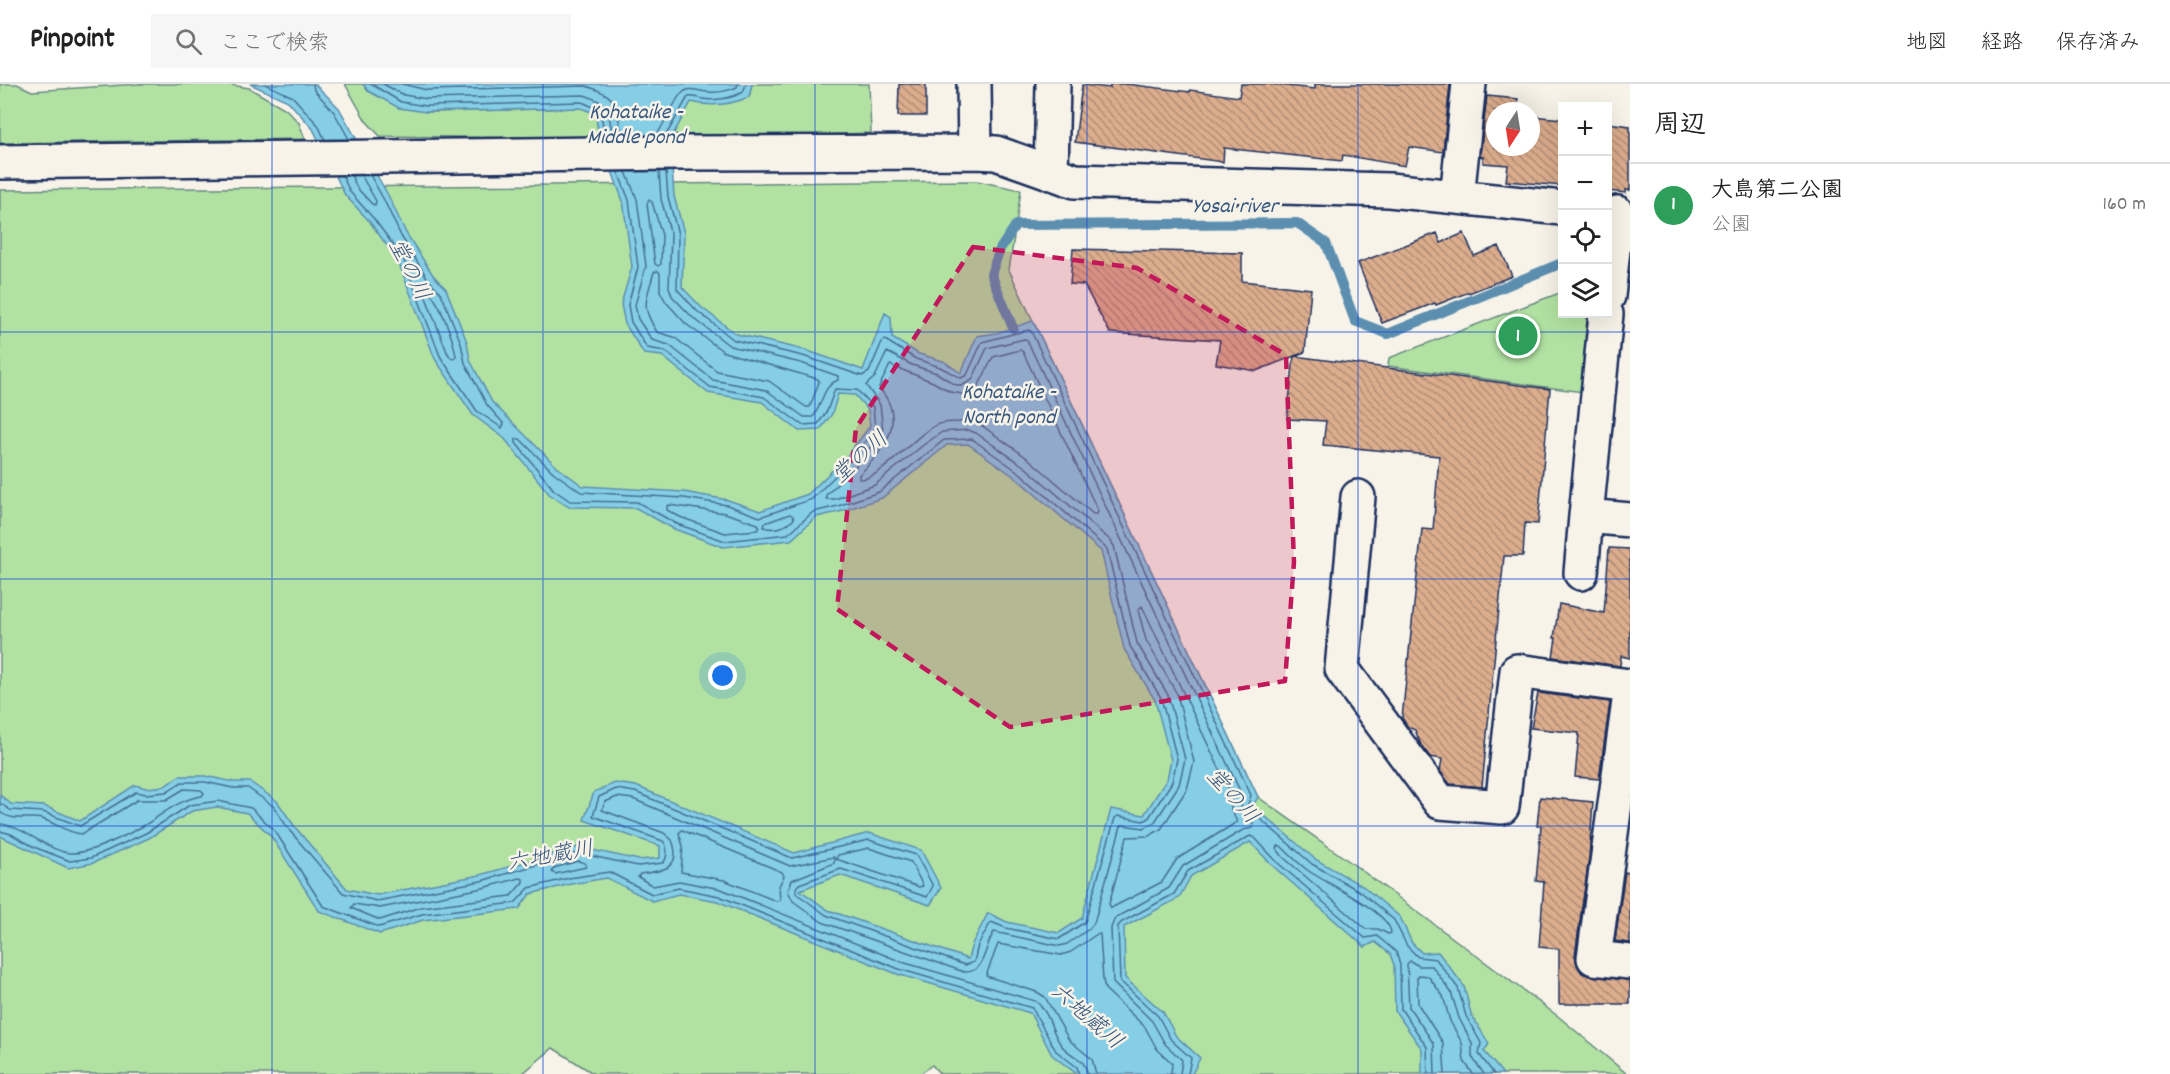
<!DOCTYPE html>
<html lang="ja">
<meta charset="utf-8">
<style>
body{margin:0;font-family:Dekko,"Klee One",sans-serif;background:#f6f6f6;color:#222}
.controls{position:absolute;right:18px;top:18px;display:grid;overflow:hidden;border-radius:0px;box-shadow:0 6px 24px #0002}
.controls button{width:54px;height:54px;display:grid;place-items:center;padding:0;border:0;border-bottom:2px solid #e0e0e0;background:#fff;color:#222;font:30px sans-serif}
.compass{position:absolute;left:1486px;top:18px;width:54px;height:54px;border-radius:50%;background:#fff;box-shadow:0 6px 24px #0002;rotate:192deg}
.you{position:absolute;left:723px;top:592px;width:21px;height:21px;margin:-15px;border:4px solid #fff;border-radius:50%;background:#1a73e8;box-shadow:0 0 0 9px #1a73e833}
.badge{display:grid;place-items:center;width:39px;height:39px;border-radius:50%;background:#ea580c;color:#fff;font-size:20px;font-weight:700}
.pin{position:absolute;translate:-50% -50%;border:3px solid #fff;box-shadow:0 2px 6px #0006}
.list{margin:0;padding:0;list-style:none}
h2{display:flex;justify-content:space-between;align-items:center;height:78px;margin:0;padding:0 24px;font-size:26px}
h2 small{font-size:20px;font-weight:400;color:#767676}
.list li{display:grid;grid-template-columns:39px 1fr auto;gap:18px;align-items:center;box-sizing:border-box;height:84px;padding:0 24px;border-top:2px solid #e0e0e0}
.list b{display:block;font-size:22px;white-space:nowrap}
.list p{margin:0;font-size:20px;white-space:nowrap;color:#767676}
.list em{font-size:20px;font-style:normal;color:#767676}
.icon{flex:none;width:33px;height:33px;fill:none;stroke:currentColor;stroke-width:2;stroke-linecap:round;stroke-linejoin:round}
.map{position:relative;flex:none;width:1630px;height:990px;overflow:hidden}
header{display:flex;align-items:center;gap:36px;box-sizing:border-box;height:84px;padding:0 30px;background:#fff;border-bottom:2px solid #e0e0e0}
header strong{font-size:28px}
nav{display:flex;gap:33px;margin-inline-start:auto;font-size:21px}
.search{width:420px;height:54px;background:#f6f6f6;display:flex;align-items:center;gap:15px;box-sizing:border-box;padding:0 21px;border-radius:0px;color:#767676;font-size:22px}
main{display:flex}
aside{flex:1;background:#fff}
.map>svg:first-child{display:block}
</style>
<header>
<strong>Pinpoint</strong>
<div class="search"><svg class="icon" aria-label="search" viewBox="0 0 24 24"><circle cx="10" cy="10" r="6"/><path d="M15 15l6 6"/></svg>ここで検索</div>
<nav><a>地図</a><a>経路</a><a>保存済み</a></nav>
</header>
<main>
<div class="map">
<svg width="1630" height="990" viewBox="0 0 1630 990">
<defs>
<pattern id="building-back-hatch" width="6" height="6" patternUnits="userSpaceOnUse" patternTransform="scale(1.5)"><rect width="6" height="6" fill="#dcad8d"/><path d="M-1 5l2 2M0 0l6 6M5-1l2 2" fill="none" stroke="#b28d76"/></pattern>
</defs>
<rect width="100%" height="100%" fill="#f7f3e8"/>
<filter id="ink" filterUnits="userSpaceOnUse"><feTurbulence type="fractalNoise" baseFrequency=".0167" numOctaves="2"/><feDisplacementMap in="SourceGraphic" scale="12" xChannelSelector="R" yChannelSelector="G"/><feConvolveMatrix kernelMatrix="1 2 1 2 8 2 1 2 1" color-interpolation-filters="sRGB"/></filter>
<g filter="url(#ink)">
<path fill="#b1e2a2" stroke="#668880" stroke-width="1.5" d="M0,0h17l15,7 107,-7h86l24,4 37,21 13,14 6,16 -305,4z
M345,0h18l5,7 58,21 155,-4 14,5 5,26 -220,-3 -14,-15z
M752,0h117l2,49 -201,7 21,-38 58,-5z
M977,97l44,9 -12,80 249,527 95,67 206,153 68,57h-687l-8,-9 -12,9h-326l-41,-26 -31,26h-522v-884z
M1562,208v22h30l-9,78 -195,-26 1,-8z"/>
<path fill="#85cee6" stroke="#5b8eb0" stroke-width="1.5" d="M250,0h65l24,24 49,87 18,38 27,42 13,14 21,53 3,18 22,42 65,65 26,19 101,6 44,8 32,11 48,-17 39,-38 23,-30 -2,-16 -13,-15 -17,-1 -6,20 -12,16 -21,1 -37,-29 -54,-9 -46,-37 -18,-2 -19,-30 -4,-20 11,-37 -9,-66 -23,-62 -5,-26 -14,-5 -155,4 -27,-4 -31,-17 -5,-7h389l-3,13c-19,8 -39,10 -58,5l-21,38 4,56 10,37 -2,54 19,20 35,27 69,16 58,20 22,-57 6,4 1,21 27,16 24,7 18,12 16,-37 20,-3 36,-12 225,476 -5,9 62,53 49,28 36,30 12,26 10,10 16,-1 26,34 7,28 18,30 -5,7 19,23h-81v-25l-27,-38 -1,-46 -4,-11 -15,-12 -10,5 -91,-80 -24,-25 -59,34 -12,22 -55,29 1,51 38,34 13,24 24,22 -8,16h-115l-25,-19 -22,-42 -133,-39 -180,-73 -38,-7 -27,7 -45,-23 -36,6 -41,10 -11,15 -96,11 -43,14 -61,-23 -48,-75 -24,-23 -30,-6 -25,4 -43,27 -56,25 -25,5 -68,-32v-41l11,9 33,2 36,15 55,-36 11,3 19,-2 14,-10h26l29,6h16l27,19 18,26 52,62 30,6 103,-20 98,-28 61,13 21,-2v-12l-76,-26 10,-28 21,-9 21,3 158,67 75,-20 52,17 20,38 -11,17 -90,-30 -40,15 28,20 140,49 4,-15 16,-31 19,9 52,11 23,-15 29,-109 33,6 23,-36 4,-19 -16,-60 -31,-51 -23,-98 -85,-73 -48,-34 -21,1 -65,53 -43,14 -23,5 -25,23 -68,7 -49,-18 -38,-21 -67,-1 -19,-12 -46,-57 -31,-23 -38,-56 -37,-98 -28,-39 -25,-27 -32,-66 -25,-28z"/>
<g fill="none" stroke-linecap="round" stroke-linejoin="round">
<path stroke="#456f94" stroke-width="1.5" d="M265,0l28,13 25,28 7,15
M313,0l1,6 20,22 15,27
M371,0l30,18 25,4 156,-4 18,8 5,26
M383,0l21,11 23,4 157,-4c28,9 23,15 29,41
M402,0l25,6 159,-4c36,11 27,19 37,50
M657,51l22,-39c9,-11 16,-5 28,-4 9,1 22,-1 30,-5l1,-3
M666,51l22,-38c6,-1 9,1 15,2 12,2 30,-1 40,-7l3,-8
M666,87l2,26 10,37 -1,55 20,22 37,29 69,16 59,20 7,-4 13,-30 3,-2 31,19 24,8 21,11 6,-3 15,-33 46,-12 3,1 220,464 -3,9 1,5 63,55 49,28 33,28 13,26 11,11 18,2 22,29 8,28 15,27 -2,11 15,20
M626,88l11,27 9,67 -11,39 3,14 14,21 17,5 44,35 53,10 38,27h9c10,-13 9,-31 25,-37v-4l-37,-13 -71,-17 -38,-29 -20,-21 -3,-9 2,-52 -10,-36 -2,-28
M342,91l8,17 24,27 29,39 37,98 37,55 25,17 2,-4 -17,-19 -22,-42 -4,-20 -20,-50 -13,-14 -27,-43 -18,-38 -13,-23
M351,91l6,13 15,16 3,1 1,-4 -15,-26
M649,116l3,2 10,33 -1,29 -3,2 -3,-2 -8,-60z
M658,187l2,2v18l6,11 20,22 38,28 94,27 1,3 -9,25h-4l-37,-26 -52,-10 -43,-34 -17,-5c-17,-27 -11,-31 -3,-60z
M427,207c12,6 27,51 29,65l-2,3 -3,-1 -4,-6 -22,-57z
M1020,266l3,2 75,159 -1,3h-4l-63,-54 -49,-35c-8,-4 -15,-4 -23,-3 -6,0 -13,0 -19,2 -23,8 -59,58 -80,55v-4c20,-20 44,-46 28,-76 -2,-4 -6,-8 -8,-12l11,-22 43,17 18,10 11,2 9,-2 8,-7 14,-28z
M669,421l56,8 33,11 2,3 -3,3 -32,3 -45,-16 -13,-7v-3z
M790,430l3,2 1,3c-8,8 -20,12 -30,8l1,-4z
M1142,522l90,189 -1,14 6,13 -60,37 -15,23 -51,26 -2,-4 18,-67 22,-1 12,-7 26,-40 7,-27 -17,-68 -31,-54 -8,-30z
M0,719l10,7 33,2 37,14 56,-34 10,2 20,-2 16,-10h23l28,6h15l25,18 17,25 53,62 34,8 104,-20 97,-28 60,13 25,-3c5,-5 5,-17 0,-22l-70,-25 6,-19 17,-8 19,3 157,66 77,-18 47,15 17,31 -6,11 -86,-28 -42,15 -3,4v5l30,22 139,50 9,-3 4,-17 13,-23 15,6 53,11 26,-17 30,-104 3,-2 25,5 5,-2 24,-37 5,-23 -16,-61 -31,-52 -23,-97 -87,-76 -48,-34 -28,1 -65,52 -41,14 -25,6 -25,22 -63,7 -48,-17 -40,-22 -67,-1 -16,-11 -38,-47v-4h4l33,33 28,20 103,6 43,7 33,12 52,-18 39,-39 24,-31 -2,-22 -16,-17 -22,-1 -8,22 -9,13 -16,1 -38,-28 -54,-10 -45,-36 -18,-3 -16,-26 -3,-17 10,-38 -9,-67 -11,-28
M0,728c13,10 27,4 42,7 14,4 25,14 40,15l55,-34h29l18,-11 17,1 3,3 -2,3c-22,3 -38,17 -57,29 -18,10 -52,28 -73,28 -20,1 -50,-28 -72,-29
M682,746l100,42 2,4 -5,10 1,14 -4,1 -52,-21 -43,-8 2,-26 -4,-13z
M0,747l11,3 23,13 36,14 21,-3 55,-25 44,-28 28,-4 33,7 24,23 48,75 56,21 43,-13 93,-11 14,-15 40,-10 40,-6 43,22 27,-6 40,8 180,73 133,39 24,43 21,16 2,7
M1281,762c8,8 16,16 25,23 16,13 84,42 85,64l-3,1 -10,-5h-12l-83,-72 -6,-8 1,-3z
M869,764l42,14 12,24 -4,1 -83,-28 2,-4z
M578,777l7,2 1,4 -31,7 -3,-2 2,-4z
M520,794l3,1v3l-12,14 -90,11 -41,13 -29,-12 3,-4 26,4 103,-20z
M1087,990c-1,-16 -16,-17 -25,-28 -11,-13 -12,-35 -27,-45l-133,-39 -181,-73 -42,-8 -26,5 -15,-9 2,-3c22,-3 43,-5 32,-34l-8,-7 -62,-23 3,-8 12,-5 16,2 157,67 44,-9 1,3 -1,3 -42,17 -4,11 5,10 29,21 142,50c22,1 20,-26 30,-40l66,14 7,-2 22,-15 5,-6 27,-97 2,-1 21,3 10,-5 25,-38 6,-26 -17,-64 -31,-52 -23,-97 -4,-6 -85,-73 -49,-34 -8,-3 -26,2 -20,14 -47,39 -40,14h-9v-4l31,-30 26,-35 -3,-25 -14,-20 9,-8 12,-25 25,13 25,8 17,11 7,2 11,-6 15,-32 37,-9 3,1 215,455c-3,15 1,19 12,29l-1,4 -10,2 -60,36 -14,22 -54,30 -4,10 2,55 39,38 13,23 17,16 -2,14
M1096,990l-4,-15 -23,-19 -24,-43 -8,-5 -51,-16 12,-32 63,11 10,-3 26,-18h3l3,46 2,9 40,38 12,22 15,14 -1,11
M1188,990l3,-16 -20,-18 -13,-24 -38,-35 -2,-55 4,-4 52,-28 14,-23 62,-35 5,2 23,25 87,75 12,-2 19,16 4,13 1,44 26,38 1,27
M1435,990l-1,-30 -25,-37 -2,-43 3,-3 9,5h13l19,26 8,26 13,25v14l12,17
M1445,990l-2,-31 -25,-39 -1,-26 2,-3 9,1 15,20 7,25 12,22 2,18 9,13"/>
<path stroke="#5b8eb0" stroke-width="10" d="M1013,244l-22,-54 9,-25 16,-24 281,-2 29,20 29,78 33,13 174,-71"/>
</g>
<path fill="url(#building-back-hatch)" stroke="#1b2f5e" stroke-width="1.5" d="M899,0h27v32h-28z
M1110,0h16l64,8v-2l49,7 2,-13h27l47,5v-5h135l-7,68 -34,-5 -4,19 -62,-11 -1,6 -118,-13 -1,14 -148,-20 7,-57 28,3z
M1487,12l31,3 -2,12h-21v36h36v-31l32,3v67l-57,-5 2,-16 -25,-2v-6l-3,-1z
M1608,39l22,3v64h-4v3l-18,-2z
M1437,149l4,10 23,-10 10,23 25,-10 13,30 -43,17v-1l-33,13 -1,-2 -53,20 -24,-60z
M1073,165l169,4v28l69,8 -6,63 -49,19 -40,-7 4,-24 -110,-7 -26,-48 -14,-1z
M1294,272l256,33 -12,135 -13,-1 -2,33h-19l-22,231 -32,-3 -10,-13 2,-12 -12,-2 -9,-12 -6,-15 -7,-3 -6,-9 20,-189 11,1 6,-74 -116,-11 3,-24 -39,-2z
M1609,464l21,1v109l-9,-2 -1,10 -67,-9 3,-19h-2l5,-34 45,9z
M1538,609l72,9 -11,77 -24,-2 4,-44 -48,-5z
M1540,713l53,5 -4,56 -14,97 2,10 5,8 9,3 39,4v24h-71v-55l-20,-2 5,-65 -8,-1 5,-55h-4z
M1625,788l5,1v70l-15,-2z"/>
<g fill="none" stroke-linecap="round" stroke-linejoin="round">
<g stroke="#1b2f5e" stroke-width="38">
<path id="minor" d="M974,0l1,68
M0,78l677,-9 298,-1 21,1 79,28 314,9 173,18
M1051,89l2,-89
M1457,113l12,-113
M1608,212l9,-83
M1606,230l-20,202 44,4
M1358,413l-16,172 98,133 62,5 15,-136 113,15
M1581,489l5,-57
M1630,610l-36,264 36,4"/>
</g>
<use href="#minor" stroke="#f7f3e8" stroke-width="33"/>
</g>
</g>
<path fill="#c2185b" fill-opacity="0.2" stroke="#c2185b" stroke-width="4.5" stroke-dasharray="12 8" stroke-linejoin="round" d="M973,163l164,21 149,87 8,207 -9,119 -275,46 -173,-118 19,-181z"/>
<path fill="none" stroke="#1d4ed8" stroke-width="1.5" stroke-opacity="0.55" d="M272,0v990M543,0v990M815,0v990M1087,0v990M1358,0v990M0,248h1630M0,495h1630M0,742h1630"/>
<g text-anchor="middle" stroke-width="5" stroke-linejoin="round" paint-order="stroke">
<g font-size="22" font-style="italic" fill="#365780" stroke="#f7f3e8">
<text x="636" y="34">Kohataike -<tspan x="636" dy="25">Middle pond</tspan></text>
<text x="1235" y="128">Yosai river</text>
<text transform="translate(411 185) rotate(63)" y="8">堂の川</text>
<text x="1009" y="314">Kohataike -<tspan x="1009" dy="25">North pond</tspan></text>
<text transform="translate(859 372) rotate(-42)" y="8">堂の川</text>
<text transform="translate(1234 711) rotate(48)" y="8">堂の川</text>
<text transform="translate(550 770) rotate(-10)" y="8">六地蔵川</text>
<text transform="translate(1088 931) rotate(41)" y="8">六地蔵川</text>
</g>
</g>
</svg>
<div class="controls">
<button>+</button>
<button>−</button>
<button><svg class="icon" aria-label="locate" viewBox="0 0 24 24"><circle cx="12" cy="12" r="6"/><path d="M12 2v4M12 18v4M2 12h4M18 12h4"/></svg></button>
<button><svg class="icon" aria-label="layers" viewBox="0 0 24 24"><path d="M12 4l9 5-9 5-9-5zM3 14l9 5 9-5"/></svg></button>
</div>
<svg class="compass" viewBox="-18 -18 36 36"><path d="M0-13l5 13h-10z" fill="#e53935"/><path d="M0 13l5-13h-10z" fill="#767676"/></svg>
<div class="you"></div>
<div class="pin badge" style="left:1518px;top:252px;background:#2e9e5b">1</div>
</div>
<aside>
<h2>周辺<small></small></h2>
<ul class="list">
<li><span class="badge" style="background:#2e9e5b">1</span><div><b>大島第二公園</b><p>公園</p></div><em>160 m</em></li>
</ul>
</aside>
</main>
